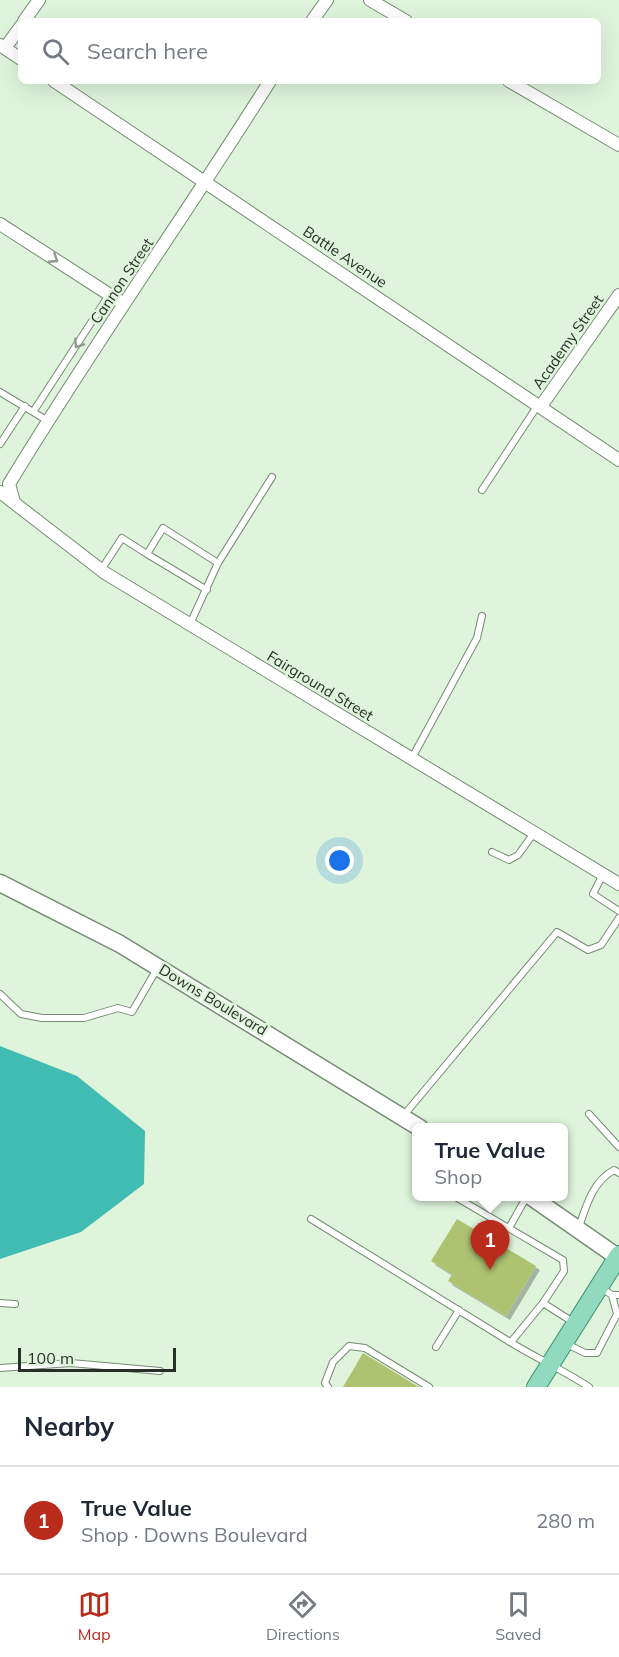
<!DOCTYPE html>
<meta charset="utf-8">
<style>
body{margin:0;font-family:Mulish,sans-serif;background:#f2f2f3;color:#1f2937}
.scale{position:absolute;left:18px;bottom:15px;width:158px;box-sizing:border-box;padding-left:6px;border:3px solid #273026;border-top:0;font-size:16px;line-height:21px;white-space:nowrap;color:#273026;-webkit-text-stroke:4px #def5db;paint-order:stroke}
.you{position:absolute;left:340px;top:861px;width:21px;height:21px;margin:-15px;border:4px solid #fff;border-radius:50%;background:#1a73e8;box-shadow:0 0 0 9px #1a73e833}
.badge{display:grid;place-items:center;width:39px;height:39px;border-radius:50%;background:#b92c1b;color:#fff;font-size:20px;font-weight:700}
.pin{position:absolute;translate:-50% -50px;filter:drop-shadow(0 2px 3px #0008)}
.pin::after{content:'';position:absolute;top:32px;width:21px;height:18px;background:inherit;clip-path:polygon(0 0,100% 0,50% 100%)}
.popup{position:absolute;left:412px;top:1123px;width:156px;height:78px;box-sizing:border-box;display:grid;place-content:center;border-radius:9px;background:#fff;filter:drop-shadow(0 2px 4px #0005);font-size:20px;white-space:nowrap;color:#747a83}
.popup b{font-size:22px;color:#1f2937}
.popup::after{content:'';position:absolute;left:50%;top:100%;margin-left:-12px;border:12px solid transparent;border-top-color:#fff}
.list{margin:0;padding:0;list-style:none}
h2{display:flex;justify-content:space-between;align-items:center;height:78px;margin:0;padding:0 24px;font-size:26px}
h2 small{font-size:20px;font-weight:400;color:#747a83}
.list li{display:grid;grid-template-columns:39px 1fr auto;gap:18px;align-items:center;box-sizing:border-box;height:108px;padding:0 24px;border-top:2px solid #e0e1e3}
.list b{display:block;font-size:22px;white-space:nowrap}
.list p{margin:0;font-size:20px;white-space:nowrap;color:#747a83}
.list em{font-size:20px;font-style:normal;color:#747a83}
.icon{flex:none;width:33px;height:33px;fill:none;stroke:currentColor;stroke-width:2;stroke-linecap:round;stroke-linejoin:round}
.map{position:relative;flex:none;width:619px;height:1387px;overflow:hidden}
.search{position:absolute;background:#fff;box-shadow:0 6px 24px #0002;left:18px;right:18px;top:18px;height:66px;display:flex;align-items:center;gap:15px;box-sizing:border-box;padding:0 21px;border-radius:9px;color:#747a83;font-size:22px}
.sheet{height:186px;background:#fff}
nav{display:flex;justify-content:space-around;align-items:center;box-sizing:border-box;height:84px;border-top:2px solid #e0e1e3;background:#fff;font-size:16px;color:#747a83}
nav a{display:grid;justify-items:center;gap:3px}
nav .on{color:#b92c1b}
.map>svg:first-child{display:block}
</style>
<div class="map">
<svg width="619" height="1387" viewBox="0 0 619 1387">
<defs>
<filter id="shadow"><feDropShadow dx="4" dy="4" stdDeviation="0" flood-color="#0004"/></filter>
</defs>
<rect width="100%" height="100%" fill="#def5db"/>
<path fill="#41bcb2" d="M0,1046l77,30 68,55 -1,53 -63,48 -81,27z"/>
<path fill="#aec271" filter="url(#shadow)" d="M457,1219l79,47 -30,50 -58,-35 4,-7 -21,-13z
M363,1353l56,34h-76z"/>
<g fill="none" stroke-linecap="round" stroke-linejoin="round">
<g stroke="#768b74" stroke-width="8">
<path id="lane" d="M0,392l48,29
M33,412l76,-117
M0,444l25,-38
M482,490l56,-85
M147,554l60,36
M101,570l21,-32 25,16 16,-26 55,35
M190,624l28,-61 54,-86
M412,758l65,-120 5,-22
M492,852l17,8 9,-5 16,-22
M603,874l-10,20 26,17
M0,994l21,20 21,4h42l34,-10 14,4 26,-45
M589,1114l30,33
M404,1115l153,-183 31,18 13,-5 18,-27
M454,1196l109,64 1,11 -21,32 30,19
M311,1219c66,41 132,82 199,123 26,16 53,28 79,45
M579,1227c7,-21 14,-46 35,-57l5,3
M509,1228l18,-32
M600,1287l12,8h7
M0,1303l15,1
M511,1342l32,-39
M565,1343l20,10h12l20,-39 -5,-19
M436,1347l23,-37
M0,1368l71,-5 89,8
M328,1387l-3,-4 8,-21 16,-16 16,2 64,39"/>
</g>
<g stroke="#768b74" stroke-width="14">
<path id="street" d="M370,0l36,21
M24,21l15,-21
M312,21l15,-21
M0,45l21,14
M5,48l16,-22
M54,81l565,379
M509,81l110,64
M0,224l124,80
M541,406l78,-111
M0,492l105,81 514,311
M14,502l-5,-18c83,-137 176,-268 261,-403"/>
</g>
<g stroke="#768b74" stroke-width="19">
<path id="secondary" d="M0,883l120,61 300,184
M530,1196l89,62"/>
</g>
<g stroke="#3e8f6e" stroke-width="20">
<path id="primary" d="M536,1387l83,-132"/>
</g>
<use href="#lane" stroke="#fff" stroke-width="6"/>
<use href="#street" stroke="#fff" stroke-width="12"/>
<use href="#secondary" stroke="#fff" stroke-width="16"/>
<use href="#primary" stroke="#92dabf" stroke-width="18"/>
</g>
<defs><path id="oneway-chevron" d="M-2-3.5L2.5 0L-2 3.5" fill="none" stroke-width="1.6" stroke-linecap="round" stroke-linejoin="round" transform="scale(1.5)"/></defs>
<g stroke="#939892">
<use href="#oneway-chevron" transform="translate(54 259) rotate(33)"/>
<use href="#oneway-chevron" transform="translate(78 344) rotate(123)"/>
</g>
<g text-anchor="middle" stroke-width="5" stroke-linejoin="round" paint-order="stroke">
<g font-size="15" fill="#273026" stroke="#def5db">
<text transform="translate(345 257) rotate(34)" y="5">Battle Avenue</text>
<text transform="translate(122 281) rotate(-56)" y="5">Cannon Street</text>
<text transform="translate(568 342) rotate(-55)" y="5">Academy Street</text>
<text transform="translate(320 686) rotate(31)" y="5">Fairground Street</text>
<text transform="translate(213 1000) rotate(31)" y="5">Downs Boulevard</text>
</g>
</g>
</svg>
<div class="scale">100 m</div>
<div class="you"></div>
<div class="pin badge" style="left:490px;top:1270px">1</div>
<div class="popup"><b>True Value</b>Shop</div>
<div class="search"><svg class="icon" aria-label="search" viewBox="0 0 24 24"><circle cx="10" cy="10" r="6"/><path d="M15 15l6 6"/></svg>Search here</div>
</div>
<section class="sheet">
<h2>Nearby<small></small></h2>
<ul class="list">
<li><span class="badge">1</span><div><b>True Value</b><p>Shop · Downs Boulevard</p></div><em>280 m</em></li>
</ul>
</section>
<nav>
<a class="on"><svg class="icon" aria-label="map" viewBox="0 0 24 24"><path d="M3 6l6-2 6 2 6-2v14l-6 2-6-2-6 2zM9 4v14M15 6v14"/></svg>Map</a>
<a><svg class="icon" aria-label="directions" viewBox="0 0 24 24"><path d="M12 3l9 9-9 9-9-9zM9 14v-3h6M13 9l2 2-2 2"/></svg>Directions</a>
<a><svg class="icon" aria-label="saved" viewBox="0 0 24 24"><path d="M7 4h10v16l-5-4-5 4z"/></svg>Saved</a>
</nav>
